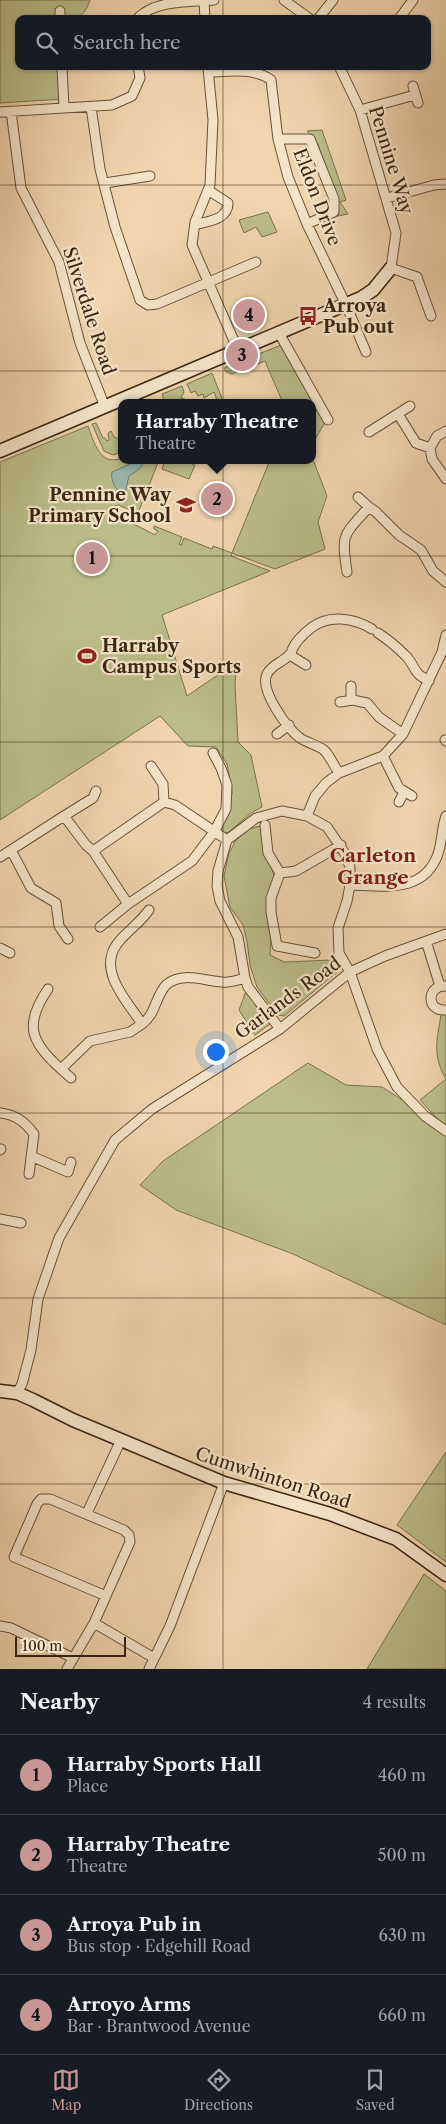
<!DOCTYPE html>
<meta charset="utf-8">
<style>
body{margin:0;font-family:"Libre Caslon Text",serif;background:#20242c;color:#f1f3f6}
.scale{position:absolute;left:15px;bottom:12px;width:111px;box-sizing:border-box;padding-left:5px;border:2px solid #3a2510;border-top:0;font-size:14px;line-height:18px;white-space:nowrap;color:#3a2510;-webkit-text-stroke:4px #f5e4ca;paint-order:stroke}
.you{position:absolute;left:215px;top:1051px;width:18px;height:18px;margin:-12px;border:4px solid #fff;border-radius:50%;background:#1a73e8;box-shadow:0 0 0 8px #1a73e833}
.badge{display:grid;place-items:center;width:32px;height:32px;border-radius:50%;background:#c59692;color:#111;font-size:16px;font-weight:700}
.pin{position:absolute;translate:-50% -50%;border:2px solid #fff;box-shadow:0 1px 5px #0006}
.popup{position:absolute;left:118px;top:399px;width:198px;height:65px;box-sizing:border-box;display:grid;place-content:center;border-radius:10px;background:#171b24;filter:drop-shadow(0 1px 4px #0005);font-size:16px;white-space:nowrap;color:#9ea1a6}
.popup b{font-size:19px;color:#f1f3f6}
.popup::after{content:'';position:absolute;left:50%;top:100%;margin-left:-10px;border:10px solid transparent;border-top-color:#171b24}
.list{margin:0;padding:0;list-style:none}
h2{display:flex;justify-content:space-between;align-items:center;height:65px;margin:0;padding:0 20px;font-size:21px}
h2 small{font-size:16px;font-weight:400;color:#9ea1a6}
.list li{display:grid;grid-template-columns:32px 1fr auto;gap:15px;align-items:center;box-sizing:border-box;height:80px;padding:0 20px;border-top:1px solid #363941}
.list b{display:block;font-size:19px;white-space:nowrap}
.list p{margin:0;font-size:16px;white-space:nowrap;color:#9ea1a6}
.list em{font-size:16px;font-style:normal;color:#9ea1a6}
.icon{flex:none;width:28px;height:28px;fill:none;stroke:currentColor;stroke-width:2;stroke-linecap:round;stroke-linejoin:round}
.map{position:relative;flex:none;width:446px;height:1669px;overflow:hidden}
.search{position:absolute;background:#171b24;box-shadow:0 1px 4px #0004;left:15px;right:15px;top:15px;height:55px;display:flex;align-items:center;gap:12px;box-sizing:border-box;padding:0 18px;border-radius:10px;color:#9ea1a6;font-size:19px}
.sheet{height:385px;background:#171b24}
nav{display:flex;justify-content:space-around;align-items:center;box-sizing:border-box;height:70px;border-top:1px solid #363941;background:#171b24;font-size:14px;color:#9ea1a6}
nav a{display:grid;justify-items:center;gap:2px}
nav .on{color:#c59692}
.map>svg:first-child{display:block}
</style>
<div class="map">
<svg width="446" height="1669" viewBox="0 0 446 1669">
<rect width="100%" height="100%" fill="#f0d5ae"/>
<filter id="stains"><feTurbulence type="fractalNoise" baseFrequency=".004" numOctaves="4"/><feColorMatrix values="0 0 0 0 .2 0 0 0 0 .09 0 0 0 0 .02 0 0 0 .5 -.17"/></filter>
<radialGradient id="worn" r=".72"><stop offset=".6" stop-color="#630" stop-opacity="0"/><stop offset="1" stop-color="#630" stop-opacity=".3"/></radialGradient>
<path fill="#bbbd89" stroke="#7a714c" d="M0,0h90c-4,12 -12,25 -26,16l-4,3h-41v47h44l1,33 -64,4z
M322,130l24,70 -6,2 8,12 -10,2 -4,-26 -16,-46 -11,-13z
M268,212l9,20 -15,5 -6,-10 -12,6 -5,-13z
M281,345l44,77 -13,23v-42h-29l-18,-42 -33,13 -6,-2 -2,-4z
M212,373l11,28 -5,2 -4,-11 -10,6 -1,-4 -5,2 -3,-5 -4,2 -4,-9z
M182,386l2,6 -3,6 4,1 -2,4h-18l-3,-9z
M96,423l7,15h2l2,3 2,-1 -1,-7 3,-2 3,6 8,4v11l-9,3 -9,-4 -12,-27z
M88,426c6,16 12,41 34,32v2h37l-21,53 -20,-8 -8,3 6,13 6,-3 33,17 3,-4 -4,-2v-3l28,11 -3,7 2,1 3,-7 28,11 1,-3 19,7 38,-93h42v-3l15,39 -9,26 7,27 -50,20 -43,-16 -1,3 39,15 -108,44 25,81 50,-34 -2,22 3,58 13,13 11,52 -11,6 -22,19 -4,1 -6,-4 10,-18 3,-19 -5,-28 -11,-17 -28,-1 -28,-30 -160,104v-358z
M165,460h18l12,5 -6,14 -27,-10z
M263,825l2,28 10,24 -5,78 14,7 48,-2 5,12 -53,44 -6,-1 -21,-28 -7,-22 -3,-24 -4,-16 -13,-18 -6,-31 5,-23 7,-13 13,-11z
M246,991l24,33 -15,11 -16,-25z
M446,1012v313l-153,-71 -117,-44 -36,-25 23,-24 145,-98 38,22 36,2 64,41 -26,-28 26,-21c-14,-24 -9,-39 -5,-64z
M446,1452v110l-49,-37z
M424,1574l22,17v78h-79z"/>
<path fill="#9bb8b1" stroke="#747d71" d="M139,460h5c-2,9 -8,11 -15,16l-4,17 -3,1c-6,-4 -12,-14 -10,-22z"/>
<g fill="none" stroke-linecap="round" stroke-linejoin="round">
<g stroke="#685138" stroke-width="11">
<path id="street" d="M284,0l26,19
M204,1l1,18
M60,11v8
M137,19c17,-19 52,-17 77,-19
M318,19l15,-19
M399,19l14,-19
M62,66l2,42
M339,66l21,44 36,123 -5,35 26,9 14,39
M208,68l5,52 -3,65 -15,37 -3,23 46,105
M209,72c20,0 45,-5 62,8l7,59 10,38 19,47 39,81 20,47
M413,86l5,17
M91,107l9,62 15,58 25,73 8,5 9,-1 99,-42
M360,110l55,-15
M11,111l10,77 38,74 21,81 25,64
M0,112l112,-7 20,-9 8,-18 -2,-12
M278,139h32l24,60v13l-27,12
M105,183l45,-7
M387,198l47,-13 12,-1
M195,225c13,-4 33,-5 33,-22l-20,-13
M279,333l49,87
M398,414l18,29 14,5
M446,431l-9,5 -7,12 2,11 14,20
M369,432l41,-26
M358,497l11,10
M347,572c-6,-39 -4,-36 22,-65l7,5 23,23 22,15 12,21 13,11
M378,633c11,7 20,15 29,24 10,12 5,15 22,24
M290,655l16,10
M351,686v11l2,3 14,3 12,14 24,17
M340,702l13,-2
M277,734l12,-9
M445,740l1,1
M383,756l16,32 13,8
M151,766l12,18 1,18
M339,773c-5,-7 -9,-17 -15,-23 -7,-5 -16,-7 -24,-12 -13,-10 -41,-48 -33,-64 5,-10 17,-12 23,-20 4,-4 0,-1 3,-6 3,-7 13,-16 18,-20 18,-14 43,-10 61,1
M399,802l5,-10
M64,816l29,-18 3,-7
M307,816l8,-20 11,-13 13,-10 44,-17 20,-22 39,-82 4,-17
M265,825l3,28 12,20
M11,850l20,38 25,15 3,23 9,13
M93,851l35,53
M0,857l64,-41 22,29 7,6 71,-49 11,3 52,35
M350,885c35,1 76,9 89,-34 3,-12 3,-24 7,-35
M149,910c-9,13 -24,23 -32,34 -20,27 11,58 25,80 14,-10 13,-27 24,-39 15,-14 39,-4 56,-3 8,1 16,-2 23,-4
M100,927l28,-23 64,-43 22,-29 12,-23 1,-24 -6,-17 -8,-15
M426,941l14,45
M0,948l10,5
M315,953l-38,-7 -6,-34v-14l9,-25 16,-2 45,-26
M446,986c-20,-1 -20,26 0,24
M48,989c-24,35 -18,53 13,80l29,-28 40,-9 12,-8
M280,1029l-32,-42 -3,-9 -7,-41 -18,-36 -3,-15 1,-15 9,-31 29,-22 26,-7 25,5 20,11 17,25 6,15v18l-3,16 -9,27 1,25 11,19 27,77 20,38 28,29 21,15
M61,1069l10,9
M0,1113c16,2 24,8 34,21l-5,40
M0,1150l1,-1
M31,1156l37,16 3,-10
M0,1219l21,4
M17,1393l5,-9 9,-34 7,-51 21,-61 56,-98 37,-31 128,-80 70,-57 35,-16 61,-22
M87,1513l34,-73
M94,1623l60,35
M0,1626l11,2 62,30
M67,1669l27,-46 36,-81 -1,-7 -5,-5 -74,-31h-9l-4,5 -23,53 92,39
M149,1669l21,-43 54,-143"/>
</g>
<g stroke="#3a2510" stroke-width="15">
<path id="secondary" d="M0,451l361,-153 12,-8 18,-22
M0,1391l17,2 16,7 40,20 151,63 106,31 66,25 50,36"/>
</g>
<use href="#street" stroke="#f5e4ca" stroke-width="9"/>
<use href="#secondary" stroke="#f5e4ca" stroke-width="12"/>
</g>
<path fill="none" stroke="#3a2510" stroke-width="1" stroke-opacity="0.55" d="M223,0v19M223,66v1603M0,185h446M0,371h446M0,556h446M0,742h446M0,927h446M0,1113h446M0,1298h446M0,1484h446"/>
<defs>
<g id="bus-bare" transform="scale(1.5)"><path d="M-5-6H5V4H4V6H2V4H-2V6H-4V4H-5ZM-3.5-4V0h7V-4ZM-3.5 1.2v1.5H-2V1.2ZM2 1.2v1.5H3.5V1.2Z" fill="#8f2418" stroke="#f5e4ca" stroke-width="2.5" paint-order="stroke"/></g>
<g id="school-bare" transform="scale(1.5)"><path d="M0-5L7-2L0 1L-7-2ZM-4 1L0 2.5L4 1V4Q0 6-4 4Z" fill="#8f2418" stroke="#f5e4ca" stroke-width="2.5" paint-order="stroke"/></g>
<g id="stadium-bare" transform="scale(1.5)"><path d="M0-5a6.5 5 0 1 0 0 10a6.5 5 0 1 0 0-10ZM-3.5-1.8h7v3.6h-7Z" fill="#8f2418" stroke="#f5e4ca" stroke-width="2.5" paint-order="stroke"/></g>
</defs>
<g fill-rule="evenodd">
<use href="#bus-bare" x="308" y="316"/>
<use href="#school-bare" x="186" y="505"/>
<use href="#stadium-bare" x="87" y="656"/>
</g>
<g text-anchor="middle" stroke-width="4.5" stroke-linejoin="round" paint-order="stroke">
<g font-size="18" fill="#3a2510" stroke="#f5e4ca">
<text transform="translate(391 160) rotate(73)" y="6">Pennine Way</text>
<text transform="translate(317 197) rotate(69)" y="6">Eldon Drive</text>
<text transform="translate(89 311) rotate(72)" y="6">Silverdale Road</text>
<text transform="translate(288 998) rotate(-36)" y="6">Garlands Road</text>
<text transform="translate(273 1478) rotate(18)" y="6">Cumwhinton Road</text>
</g>
<g font-size="18" font-weight="bold" fill="#3a2510" stroke="#f5e4ca" text-anchor="start">
<text x="323" y="312">Arroya<tspan x="323" dy="21">Pub out</tspan></text>
<text x="171" y="501" text-anchor="end">Pennine Way<tspan x="171" dy="21">Primary School</tspan></text>
<text x="102" y="652">Harraby<tspan x="102" dy="21">Campus Sports</tspan></text>
</g>
<g font-size="19" font-weight="bold" fill="#7a1f14" stroke="#f5e4ca">
<text x="373" y="862">Carleton<tspan x="373" dy="22">Grange</tspan></text>
</g>
</g>
<rect width="100%" height="100%" filter="url(#stains)"/>
<rect width="100%" height="100%" fill="url(#worn)"/>
</svg>
<div class="scale">100 m</div>
<div class="you"></div>
<div class="pin badge" style="left:92px;top:558px">1</div>
<div class="pin badge" style="left:217px;top:499px">2</div>
<div class="popup"><b>Harraby Theatre</b>Theatre</div>
<div class="pin badge" style="left:242px;top:355px">3</div>
<div class="pin badge" style="left:249px;top:315px">4</div>
<div class="search"><svg class="icon" aria-label="search" viewBox="0 0 24 24"><circle cx="10" cy="10" r="6"/><path d="M15 15l6 6"/></svg>Search here</div>
</div>
<section class="sheet">
<h2>Nearby<small>4 results</small></h2>
<ul class="list">
<li><span class="badge">1</span><div><b>Harraby Sports Hall</b><p>Place</p></div><em>460 m</em></li>
<li><span class="badge">2</span><div><b>Harraby Theatre</b><p>Theatre</p></div><em>500 m</em></li>
<li><span class="badge">3</span><div><b>Arroya Pub in</b><p>Bus stop · Edgehill Road</p></div><em>630 m</em></li>
<li><span class="badge">4</span><div><b>Arroyo Arms</b><p>Bar · Brantwood Avenue</p></div><em>660 m</em></li>
</ul>
</section>
<nav>
<a class="on"><svg class="icon" aria-label="map" viewBox="0 0 24 24"><path d="M3 6l6-2 6 2 6-2v14l-6 2-6-2-6 2zM9 4v14M15 6v14"/></svg>Map</a>
<a><svg class="icon" aria-label="directions" viewBox="0 0 24 24"><path d="M12 3l9 9-9 9-9-9zM9 14v-3h6M13 9l2 2-2 2"/></svg>Directions</a>
<a><svg class="icon" aria-label="saved" viewBox="0 0 24 24"><path d="M7 4h10v16l-5-4-5 4z"/></svg>Saved</a>
</nav>
